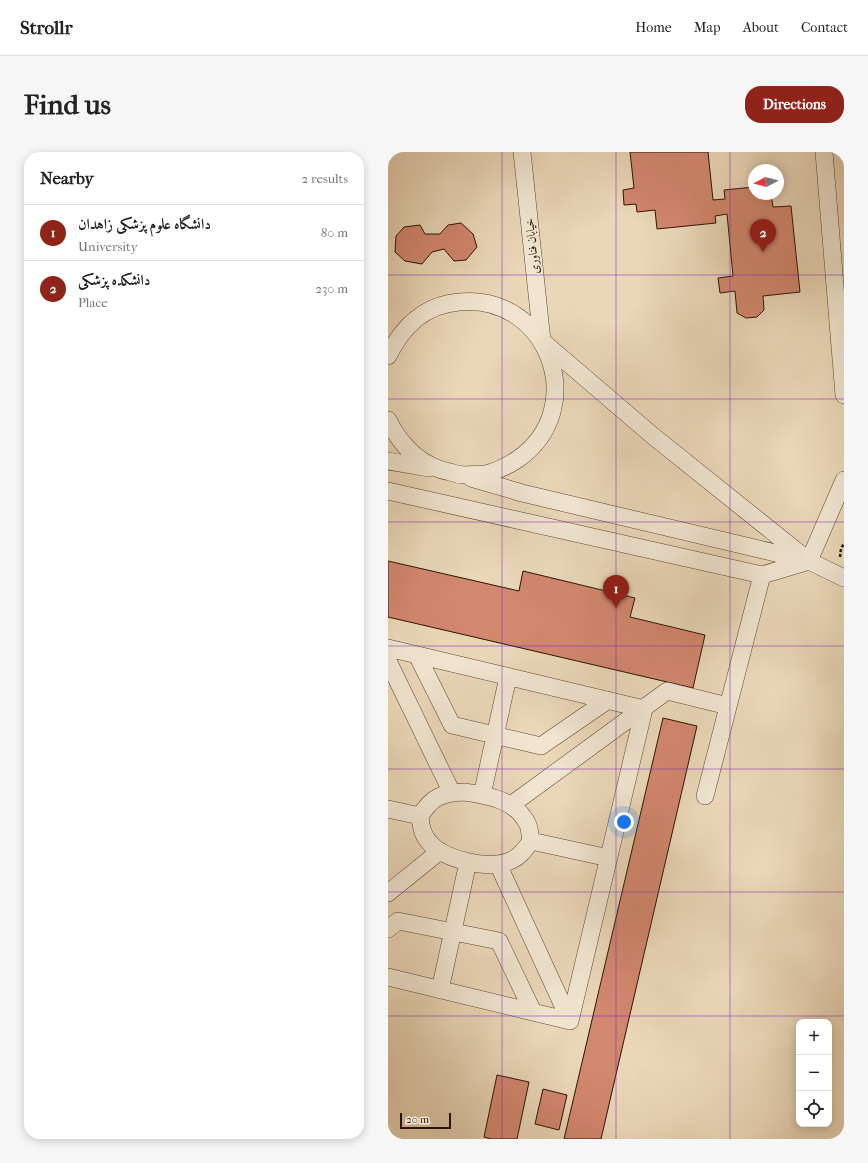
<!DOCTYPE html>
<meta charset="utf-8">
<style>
body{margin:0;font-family:"IM FELL French Canon",Amiri,serif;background:#f6f6f6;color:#222}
.controls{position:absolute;right:12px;bottom:12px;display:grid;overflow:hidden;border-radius:8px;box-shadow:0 2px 10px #0003}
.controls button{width:36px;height:36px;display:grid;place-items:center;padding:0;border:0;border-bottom:1px solid #e0e0e0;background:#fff;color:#222;font:20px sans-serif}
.compass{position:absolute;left:360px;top:12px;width:36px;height:36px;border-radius:50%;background:#fff;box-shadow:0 2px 10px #0003;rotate:263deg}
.scale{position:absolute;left:12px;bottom:10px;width:51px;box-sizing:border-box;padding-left:4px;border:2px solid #2a1403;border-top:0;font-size:11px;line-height:14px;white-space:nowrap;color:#2a1403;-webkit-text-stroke:3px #f1e5d1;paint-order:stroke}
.you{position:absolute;left:236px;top:670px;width:14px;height:14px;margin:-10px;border:3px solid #fff;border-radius:50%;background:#1a73e8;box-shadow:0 0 0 6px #1a73e833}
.badge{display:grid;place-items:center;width:26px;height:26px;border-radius:50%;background:#8f2418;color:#fff;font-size:13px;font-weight:700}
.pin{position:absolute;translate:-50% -33px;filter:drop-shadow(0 1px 2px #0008)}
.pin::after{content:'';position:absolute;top:21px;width:14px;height:12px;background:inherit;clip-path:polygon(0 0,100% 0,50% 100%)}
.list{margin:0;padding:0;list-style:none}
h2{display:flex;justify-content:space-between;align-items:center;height:52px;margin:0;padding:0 16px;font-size:17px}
h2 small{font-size:13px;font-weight:400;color:#767676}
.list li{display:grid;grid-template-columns:26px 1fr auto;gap:12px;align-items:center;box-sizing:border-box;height:56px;padding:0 16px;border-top:1px solid #e0e0e0}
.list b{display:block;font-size:15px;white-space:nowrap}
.list p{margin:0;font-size:13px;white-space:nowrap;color:#767676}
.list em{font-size:13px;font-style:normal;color:#767676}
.icon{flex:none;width:22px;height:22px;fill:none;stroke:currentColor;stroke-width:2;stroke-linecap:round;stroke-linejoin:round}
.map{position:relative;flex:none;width:456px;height:987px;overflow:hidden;border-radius:16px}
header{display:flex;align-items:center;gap:24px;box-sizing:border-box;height:56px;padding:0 20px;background:#fff;border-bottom:1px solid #e0e0e0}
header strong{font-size:19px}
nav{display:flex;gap:22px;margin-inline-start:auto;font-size:14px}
.intro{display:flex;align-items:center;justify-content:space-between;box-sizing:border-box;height:96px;padding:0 24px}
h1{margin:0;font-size:28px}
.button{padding:10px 18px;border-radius:16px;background:#8f2418;color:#fff;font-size:14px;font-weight:700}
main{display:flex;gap:24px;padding:0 24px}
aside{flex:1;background:#fff;border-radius:16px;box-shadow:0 2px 10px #0003}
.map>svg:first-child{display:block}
</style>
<header>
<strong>Strollr</strong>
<nav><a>Home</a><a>Map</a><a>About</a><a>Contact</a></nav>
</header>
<div class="intro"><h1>Find us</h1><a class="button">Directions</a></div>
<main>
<aside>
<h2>Nearby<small>2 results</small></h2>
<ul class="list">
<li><span class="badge">1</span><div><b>دانشگاه علوم پزشکی زاهدان</b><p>University</p></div><em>80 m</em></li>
<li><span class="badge">2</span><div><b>دانشکده پزشکی</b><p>Place</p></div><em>230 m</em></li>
</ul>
</aside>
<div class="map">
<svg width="456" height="987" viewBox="0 0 456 987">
<rect width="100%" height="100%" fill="#ead7b8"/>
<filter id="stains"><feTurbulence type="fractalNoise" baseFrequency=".005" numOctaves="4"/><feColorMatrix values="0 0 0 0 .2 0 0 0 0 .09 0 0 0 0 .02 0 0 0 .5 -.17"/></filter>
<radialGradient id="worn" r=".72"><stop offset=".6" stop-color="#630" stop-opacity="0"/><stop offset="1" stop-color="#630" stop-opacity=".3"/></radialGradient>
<path fill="#d2876f" stroke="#2a1403" d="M242,0h78l5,48 12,-1 -1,-9 30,-3v7h17l2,13 18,-1 9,86 -37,4 1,14 -7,7 -11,1 -9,-5 -2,-22 -15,2 -2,-15 15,-2 -6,-62 -12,2 1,7 -59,6 -2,-19 -18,2 -1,-8 -12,1 -1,-15 11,-2z
M73,71l12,11 4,13 -11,13 -12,1 -10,-12 -12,3 -10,12 -17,-3 -10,-9 1,-16 8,-9 16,-2 5,9h15l8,-9z
M0,409l131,30 4,-20 112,27 -5,19 75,18 -12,53 -305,-71z
M275,566l34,8 -96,413h-37z
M109,923l32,7 -12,57h-26l-7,-2z
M155,937l24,6 -8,35 -24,-6z"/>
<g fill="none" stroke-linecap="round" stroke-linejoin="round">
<g stroke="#5a4530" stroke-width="18">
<path id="minor" d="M134,0l20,189 111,95 156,125
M436,0l20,243
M0,204c15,-30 36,-51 71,-54 89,-9 132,106 59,157 -9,6 -21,12 -32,15 -7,1 -15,0 -21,1 -6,0 -10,-1 -15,-3 -30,-6 -49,-26 -62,-52
M0,309l41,7
M83,326l51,15 287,68 35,17
M0,339l374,84 47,-14 35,-81
M0,496l256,61
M29,503l35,70 89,21 67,-46
M0,509l64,132
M76,640c23,3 53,8 64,33 2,5 2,11 3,16 -6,8 -10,15 -19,19 -21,11 -69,0 -83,-18 -7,-8 -8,-16 -9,-26 12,-19 21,-23 44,-24z
M94,643l26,-118
M317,644l57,-221
M123,653l156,-114 61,15
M0,657l32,7
M143,689l78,17
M110,712l72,157
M0,741l52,-42
M0,777l10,-8 101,20 34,71
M0,825l182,44
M52,838l28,-128
M182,869l74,-312"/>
</g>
<path stroke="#2a1403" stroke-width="2.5" stroke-dasharray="3 2" stroke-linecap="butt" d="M452,405l1,-8 3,-6"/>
<use href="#minor" stroke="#f1e5d1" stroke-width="17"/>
</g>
<path fill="none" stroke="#7b2cbf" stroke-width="1" stroke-opacity="0.55" d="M114,0v987M228,0v987M342,0v987M0,123h456M0,247h456M0,370h456M0,494h456M0,617h456M0,740h456M0,864h456"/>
<g text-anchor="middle" stroke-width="3" stroke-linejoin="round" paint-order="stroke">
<g font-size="12" fill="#2a1403" stroke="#f1e5d1">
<text transform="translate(144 94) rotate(-96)" y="4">خیابان فناوری</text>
</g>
</g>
<rect width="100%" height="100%" filter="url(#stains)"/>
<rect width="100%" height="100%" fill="url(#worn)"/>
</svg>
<div class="controls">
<button>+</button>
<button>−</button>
<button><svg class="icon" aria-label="locate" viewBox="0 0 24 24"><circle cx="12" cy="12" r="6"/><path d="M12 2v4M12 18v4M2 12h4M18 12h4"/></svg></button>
</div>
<svg class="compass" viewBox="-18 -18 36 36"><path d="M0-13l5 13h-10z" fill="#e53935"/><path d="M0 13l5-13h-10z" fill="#767676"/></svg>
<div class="scale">20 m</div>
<div class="you"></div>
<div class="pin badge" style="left:228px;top:456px">1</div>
<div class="pin badge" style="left:375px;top:100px">2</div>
</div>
</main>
